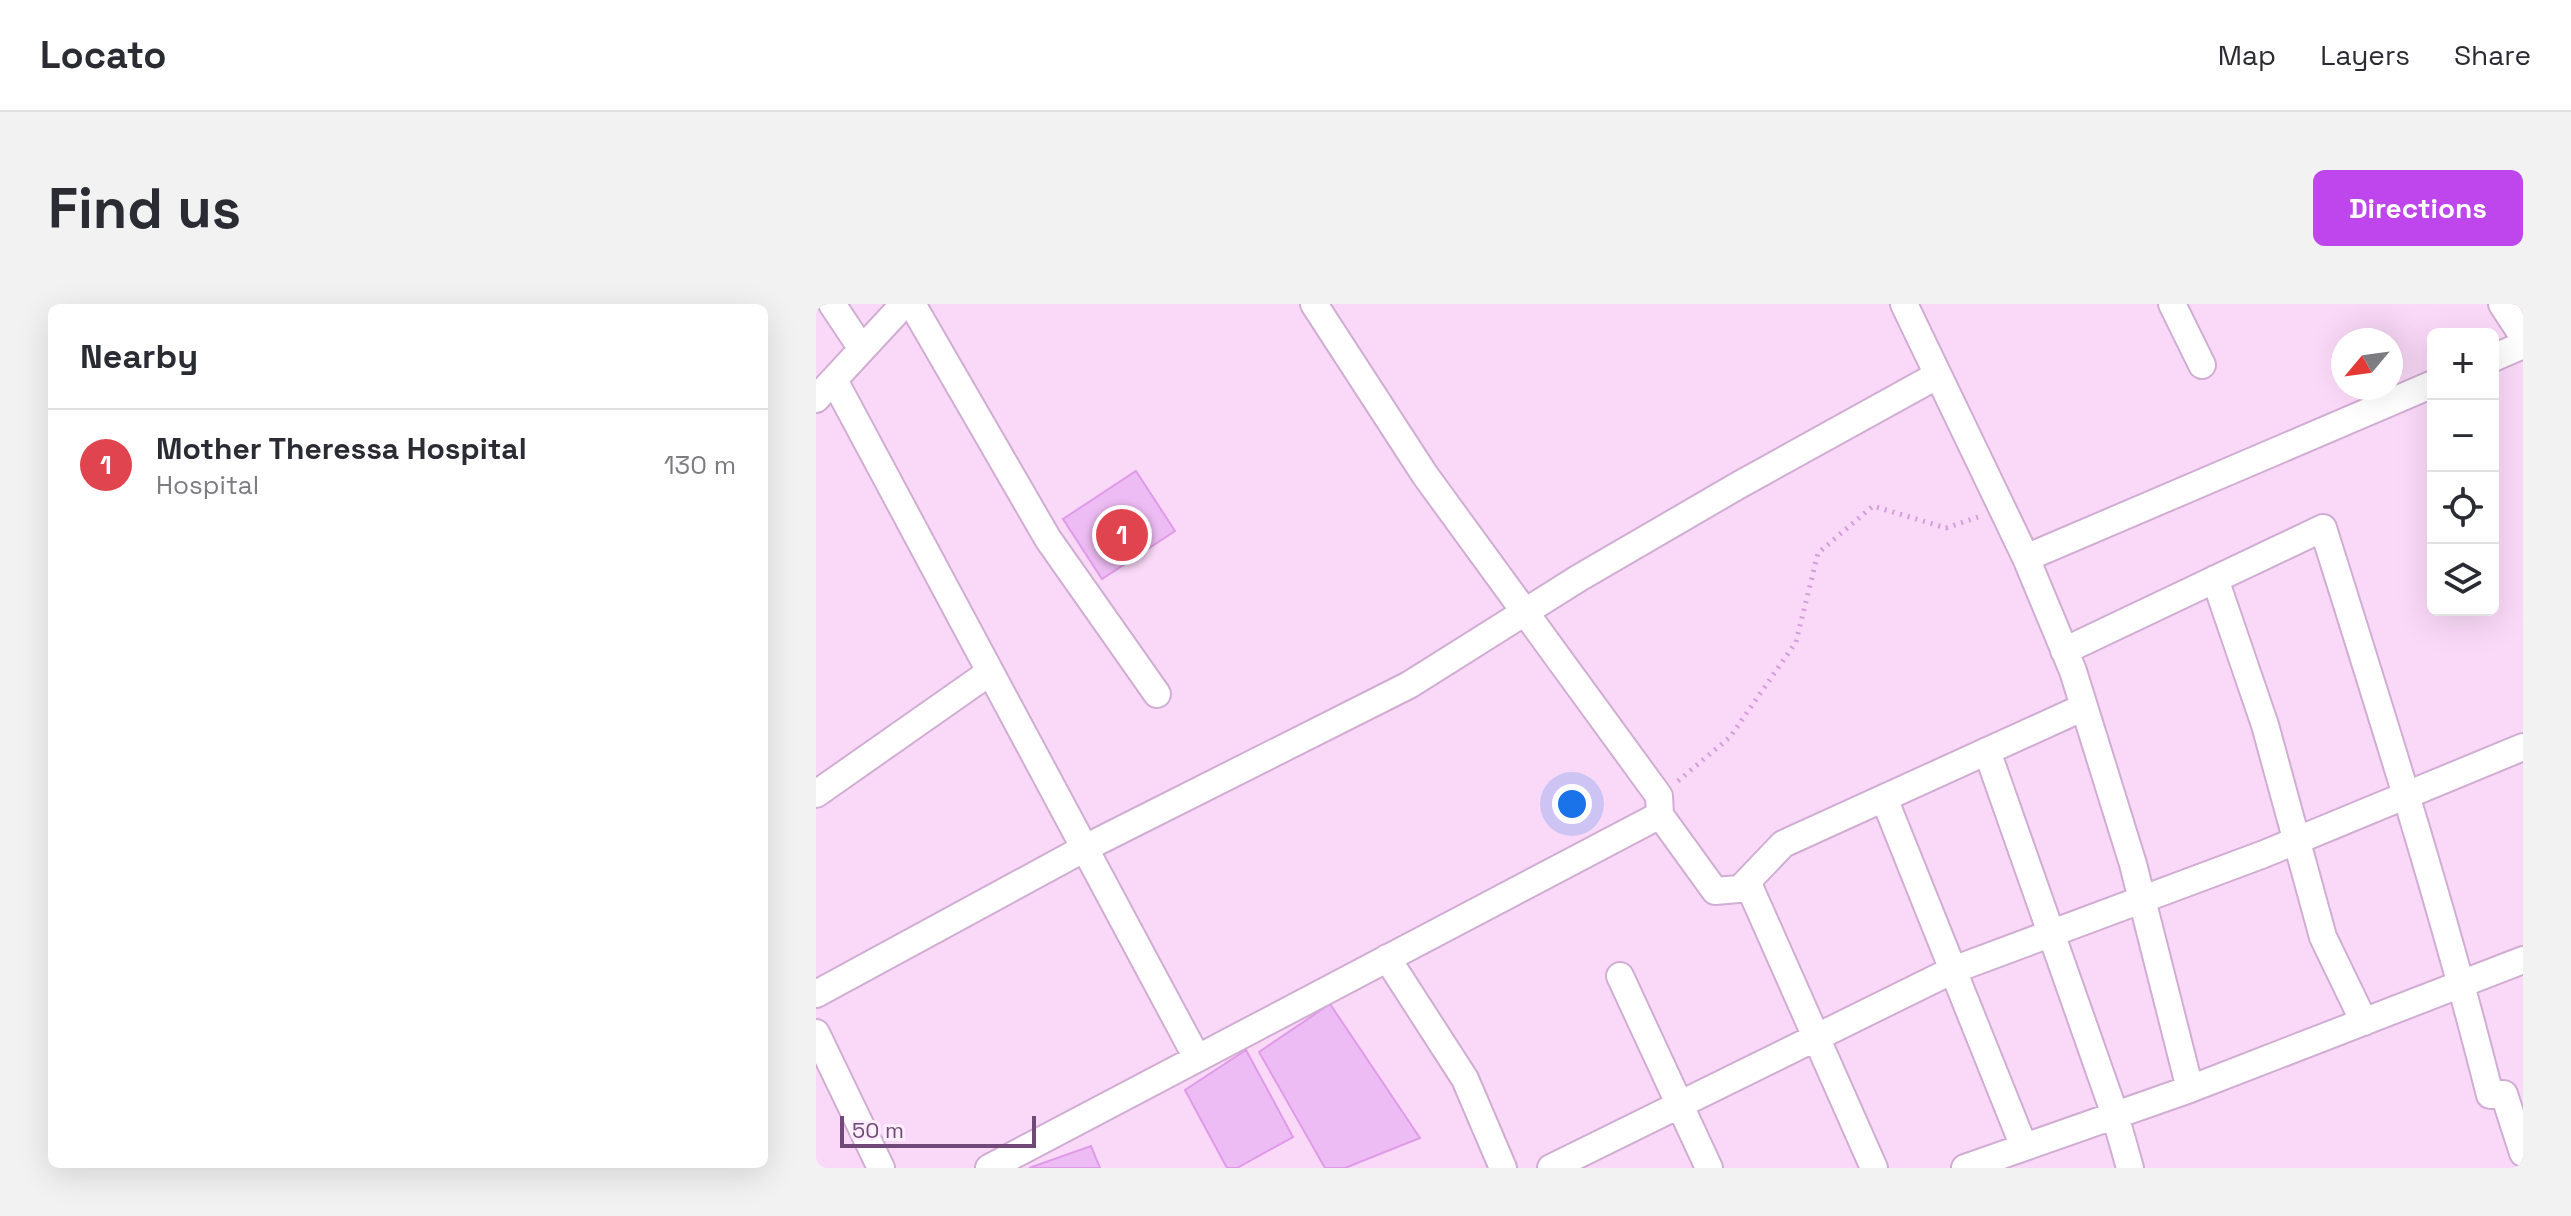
<!DOCTYPE html>
<meta charset="utf-8">
<style>
body{margin:0;font-family:"Space Grotesk",sans-serif;background:#f2f2f3;color:#2b2b33}
.controls{position:absolute;right:24px;top:24px;display:grid;overflow:hidden;border-radius:12px;box-shadow:0 8px 32px #0002}
.controls button{width:72px;height:72px;display:grid;place-items:center;padding:0;border:0;border-bottom:2px solid #e1e1e2;background:#fff;color:#2b2b33;font:40px sans-serif}
.compass{position:absolute;left:1515px;top:24px;width:72px;height:72px;border-radius:50%;background:#fff;box-shadow:0 8px 32px #0002;rotate:241deg}
.scale{position:absolute;left:24px;bottom:20px;width:196px;box-sizing:border-box;padding-left:8px;border:4px solid #714978;border-top:0;font-size:22px;line-height:28px;white-space:nowrap;color:#714978;-webkit-text-stroke:6px #ffedfd;paint-order:stroke}
.you{position:absolute;left:756px;top:500px;width:28px;height:28px;margin:-20px;border:6px solid #fff;border-radius:50%;background:#1a73e8;box-shadow:0 0 0 12px #1a73e833}
.badge{display:grid;place-items:center;width:52px;height:52px;border-radius:50%;background:#bf45ec;color:#fff;font-size:26px;font-weight:700}
.pin{position:absolute;translate:-50% -50%;border:4px solid #fff;box-shadow:0 2px 8px #0006}
.list{margin:0;padding:0;list-style:none}
h2{display:flex;justify-content:space-between;align-items:center;height:104px;margin:0;padding:0 32px;font-size:34px}
h2 small{font-size:26px;font-weight:400;color:#7c7c81}
.list li{display:grid;grid-template-columns:52px 1fr auto;gap:24px;align-items:center;box-sizing:border-box;height:112px;padding:0 32px;border-top:2px solid #e1e1e2}
.list b{display:block;font-size:30px;white-space:nowrap}
.list p{margin:0;font-size:26px;white-space:nowrap;color:#7c7c81}
.list em{font-size:26px;font-style:normal;color:#7c7c81}
.icon{flex:none;width:44px;height:44px;fill:none;stroke:currentColor;stroke-width:2;stroke-linecap:round;stroke-linejoin:round}
.map{position:relative;flex:none;width:1707px;height:864px;overflow:hidden;border-radius:12px}
header{display:flex;align-items:center;gap:48px;box-sizing:border-box;height:112px;padding:0 40px;background:#fff;border-bottom:2px solid #e1e1e2}
header strong{font-size:38px}
nav{display:flex;gap:44px;margin-inline-start:auto;font-size:28px}
.intro{display:flex;align-items:center;justify-content:space-between;box-sizing:border-box;height:192px;padding:0 48px}
h1{margin:0;font-size:56px}
.button{padding:20px 36px;border-radius:12px;background:#bf45ec;color:#fff;font-size:28px;font-weight:700}
main{display:flex;gap:48px;padding:0 48px}
aside{flex:1;background:#fff;border-radius:12px;box-shadow:0 8px 32px #0002}
.map>svg:first-child{display:block}
</style>
<header>
<strong>Locato</strong>
<nav><a>Map</a><a>Layers</a><a>Share</a></nav>
</header>
<div class="intro"><h1>Find us</h1><a class="button">Directions</a></div>
<main>
<aside>
<h2>Nearby<small></small></h2>
<ul class="list">
<li><span class="badge" style="background:#e0444e">1</span><div><b>Mother Theressa Hospital</b><p>Hospital</p></div><em>130 m</em></li>
</ul>
</aside>
<div class="map">
<svg width="1707" height="864" viewBox="0 0 1707 864">
<rect width="100%" height="100%" fill="#fde5fa"/>
<path fill="#fad9f8" fill-rule="evenodd" d="M0,0h1707v864h-1707zM1617,30h60v276h-60zM1527,36h48v48h-48z"/>
<path fill="#eebcf4" stroke="#df9be7" stroke-width="2" d="M320,167l39,60 -73,48 -39,-60z
M514,700l90,134 -75,30h-20l-66,-116z
M430,746l47,87 -56,31h-10l-42,-78z
M275,842l9,22h-71z"/>
<g fill="none" stroke-linecap="round" stroke-linejoin="round">
<g stroke="#d0add2" stroke-width="30">
<path id="minor" d="M16,0l30,45
M96,0l136,235 109,155
M498,0l111,171 234,321 1,19 55,76 35,-3 124,280
M1088,0l122,254 47,113 60,193 57,225
M1356,0l30,61
M1686,0l21,32
M1677,54l30,-13
M18,76l363,678
M0,95l88,-95
M1210,254l407,-174
M1399,275l50,146 58,212 41,85
M1248,347l259,-123c59,188 119,376 167,567l14,-1 19,59
M1171,447l128,364 15,53
M0,490l174,-122
M1068,494l140,349
M924,585l43,-45 301,-137
M571,654l78,121 38,89
M804,672l89,192
M0,690l269,-146 324,-163 170,-107 160,-93 199,-110
M0,729l65,135
M173,864l671,-353
M735,864l402,-198 311,-116 259,-107
M1149,864l225,-79 333,-129"/>
</g>
<path stroke="#d39ed9" stroke-width="5" stroke-dasharray="2 6" stroke-linecap="butt" d="M862,477l52,-44 66,-95 22,-89 55,-47 73,22 32,-11"/>
<use href="#minor" stroke="#fff" stroke-width="26"/>
</g>
</svg>
<div class="controls">
<button>+</button>
<button>−</button>
<button><svg class="icon" aria-label="locate" viewBox="0 0 24 24"><circle cx="12" cy="12" r="6"/><path d="M12 2v4M12 18v4M2 12h4M18 12h4"/></svg></button>
<button><svg class="icon" aria-label="layers" viewBox="0 0 24 24"><path d="M12 4l9 5-9 5-9-5zM3 14l9 5 9-5"/></svg></button>
</div>
<svg class="compass" viewBox="-18 -18 36 36"><path d="M0-13l5 13h-10z" fill="#e53935"/><path d="M0 13l5-13h-10z" fill="#7c7c81"/></svg>
<div class="scale">50 m</div>
<div class="you"></div>
<div class="pin badge" style="left:306px;top:231px;background:#e0444e">1</div>
</div>
</main>
